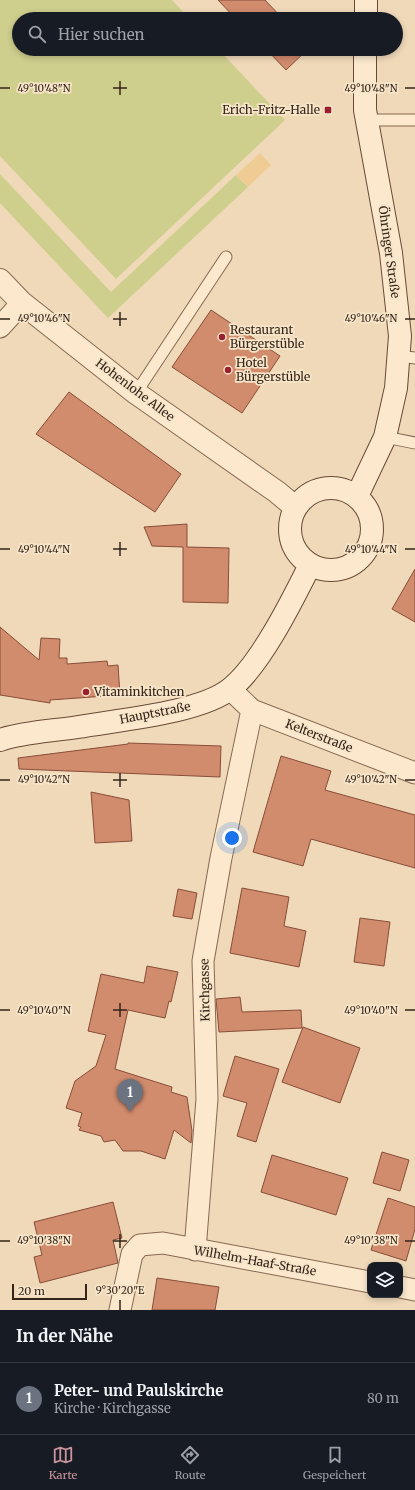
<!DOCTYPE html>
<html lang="de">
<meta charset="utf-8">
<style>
body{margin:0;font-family:Merriweather,serif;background:#242831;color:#f1f3f6}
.controls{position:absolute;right:12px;bottom:12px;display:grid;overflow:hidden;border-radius:8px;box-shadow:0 2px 6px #0003}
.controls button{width:36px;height:36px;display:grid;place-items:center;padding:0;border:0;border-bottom:1px solid #363941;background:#171b24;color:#f1f3f6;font:20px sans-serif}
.scale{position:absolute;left:12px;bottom:10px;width:75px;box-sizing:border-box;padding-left:4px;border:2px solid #352419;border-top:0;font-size:11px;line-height:14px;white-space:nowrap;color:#352419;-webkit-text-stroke:3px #f7e5c9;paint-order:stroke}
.you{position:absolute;left:232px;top:838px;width:14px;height:14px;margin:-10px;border:3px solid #fff;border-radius:50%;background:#1a73e8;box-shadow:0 0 0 6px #1a73e833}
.badge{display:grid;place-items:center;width:26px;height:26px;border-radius:50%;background:#c9949c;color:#fff;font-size:13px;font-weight:700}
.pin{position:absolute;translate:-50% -33px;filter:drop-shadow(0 1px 2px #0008)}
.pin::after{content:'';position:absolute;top:21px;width:14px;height:12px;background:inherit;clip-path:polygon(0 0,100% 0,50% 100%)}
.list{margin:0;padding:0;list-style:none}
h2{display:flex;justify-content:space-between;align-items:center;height:52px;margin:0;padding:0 16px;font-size:17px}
h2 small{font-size:13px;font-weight:400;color:#9ea1a6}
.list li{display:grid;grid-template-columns:26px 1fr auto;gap:12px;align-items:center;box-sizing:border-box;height:72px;padding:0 16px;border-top:1px solid #363941}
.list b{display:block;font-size:15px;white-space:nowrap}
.list p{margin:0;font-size:13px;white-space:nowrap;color:#9ea1a6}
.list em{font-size:13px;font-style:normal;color:#9ea1a6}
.icon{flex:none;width:22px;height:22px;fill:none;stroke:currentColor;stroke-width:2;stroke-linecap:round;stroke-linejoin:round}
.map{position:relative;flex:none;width:415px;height:1310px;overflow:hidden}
.search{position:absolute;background:#171b24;box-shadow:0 2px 6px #0003;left:12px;right:12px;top:12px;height:44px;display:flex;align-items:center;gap:10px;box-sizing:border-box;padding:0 14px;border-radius:22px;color:#9ea1a6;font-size:15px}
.sheet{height:124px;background:#171b24}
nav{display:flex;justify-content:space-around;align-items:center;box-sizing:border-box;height:56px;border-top:1px solid #363941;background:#171b24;font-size:11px;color:#9ea1a6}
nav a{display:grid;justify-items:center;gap:2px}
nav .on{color:#c9949c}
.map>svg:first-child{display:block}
</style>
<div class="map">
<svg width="415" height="1310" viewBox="0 0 415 1310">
<rect width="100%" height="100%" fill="#f0d9b9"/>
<path fill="#cece8d" d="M0,0h172l18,19h-171v30h199l67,71 -169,159 -116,-123z
M0,174l111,118 125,-117 12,12 -140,131 -108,-115z"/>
<path fill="#efcc94" d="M260,153l11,12 -23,22 -12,-12z"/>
<path fill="#d18b6d" stroke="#874e38" d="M218,0h47l18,19h-47z
M266,49h42l-22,21z
M211,310l69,46 -38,57 -70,-46z
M69,392l112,82 -26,38 -119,-78z
M187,524v23l42,1 -1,55 -45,-1v-55l-31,-1 -8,-19z
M415,569v53l-23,-13z
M0,627l39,33 2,-22 19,1 -1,19h8v6l40,-3 1,5 10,-1 2,30 -70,5v3l-50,-8z
M128,743l93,3 -1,31 -201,-8 -1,-11 110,-14z
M281,756l50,15 -6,19 90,25v53l-104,-29 -8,27 -50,-14z
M91,792l38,8 3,41 -37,2z
M242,888l47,9 -5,29 22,5 -7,36 -69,-14z
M178,889l19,4 -5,26 -19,-3z
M360,918l30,4 -6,44 -30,-4z
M147,966l31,6 -7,30 -2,-1 -4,17 -37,-8 -13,59 57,18 -1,5 16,5 5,34 -1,12 -17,-13 -9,29 -24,-8h-18l-8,-11 -11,2 -3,-6 -22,-6 2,-3 -3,-1 4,-13 -16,-5 9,-27 21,-15 10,-31 -18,-4 13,-57 43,9z
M240,997l2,15 59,-2 1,18 -83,4 -3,-33z
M303,1027l57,21 -20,55 -58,-21z
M235,1056l44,13 -23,73 -19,-6 10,-33 -24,-7z
M382,1152l27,8 -9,31 -27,-8z
M272,1155l76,23 -12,37 -75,-23z
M388,1198l27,9v22l-9,32 -35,-11z
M113,1202l9,36 -9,2 5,23 -78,20 -6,-26 8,-2 -8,-33z
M157,1278l62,9 -4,23h-63z"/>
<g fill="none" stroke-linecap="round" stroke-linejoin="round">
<g stroke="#876953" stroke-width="13">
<path id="service" d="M367,120h48
M399,356l16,2
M136,393l90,-136
M385,437l30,6"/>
</g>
<g stroke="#876953" stroke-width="23">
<path id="minor" d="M0,327l22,-24
M230,689l22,21 163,63
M195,1250l12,-151 -4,-138 18,-103 31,-148
M400,1287l15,3
M120,1310l12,-56 8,-9 23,-2 207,39"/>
</g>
<g stroke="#876953" stroke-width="24">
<path id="tertiary" d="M0,280l22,23 114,90 141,99 18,15"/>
</g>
<g stroke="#684a37" stroke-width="24">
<path id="secondary" d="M366,19v-19
M290 529a41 41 0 1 1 82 0a41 41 0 1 1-82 0Z
M357,496l28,-59 11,-49 4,-52 -9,-83 -26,-143v-61
M0,740c23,-8 53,-9 78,-13 39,-7 122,-14 152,-38 30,-23 63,-90 80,-124"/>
</g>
<use href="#service" stroke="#fbe8cd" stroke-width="11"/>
<use href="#minor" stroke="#fbe8cd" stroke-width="21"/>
<use href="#tertiary" stroke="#fbe8cd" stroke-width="22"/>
<use href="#secondary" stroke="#fbe8cd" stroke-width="22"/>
</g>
<path fill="none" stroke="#352419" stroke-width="1.5" d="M120,81v14M0,88h10M113,88h14M405,88h10M120,312v14M0,319h10M113,319h14M405,319h10M120,542v14M0,549h10M113,549h14M405,549h10M120,773v14M0,780h10M113,780h14M405,780h10M120,1003v14M0,1010h10M113,1010h14M405,1010h10M120,1234v14M0,1241h10M113,1241h14M405,1241h10M120,1300v10"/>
<g fill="#99202f" stroke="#f7e5c9" stroke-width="1.5">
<rect x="324" y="106" width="8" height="8" rx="2"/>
<circle cx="222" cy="337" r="4"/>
<circle cx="228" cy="370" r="4"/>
<circle cx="86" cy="692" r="4"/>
</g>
<g text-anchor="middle" stroke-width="3.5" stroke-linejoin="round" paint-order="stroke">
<g font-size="12" fill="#352419" stroke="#f7e5c9" text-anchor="start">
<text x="320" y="114" text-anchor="end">Erich-Fritz-Halle</text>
<text x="230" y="334">Restaurant<tspan x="230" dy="14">Bürgerstüble</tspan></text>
<text x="236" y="367">Hotel<tspan x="236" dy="14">Bürgerstüble</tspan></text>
<text x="94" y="696">Vitaminkitchen</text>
</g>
<g font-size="12" fill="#352419" stroke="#f7e5c9">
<text transform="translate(389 252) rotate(82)" y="4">Öhringer Straße</text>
<text transform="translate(135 390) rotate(37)" y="4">Hohenlohe Allee</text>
<text transform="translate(155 713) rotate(-11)" y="4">Hauptstraße</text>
<text transform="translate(319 736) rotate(21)" y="4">Kelterstraße</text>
<text transform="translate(205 990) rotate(-91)" y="4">Kirchgasse</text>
<text transform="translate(255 1261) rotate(10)" y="4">Wilhelm-Haaf-Straße</text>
</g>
</g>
<g font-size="10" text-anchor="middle" fill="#352419" stroke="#f7e5c9" stroke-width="3.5" stroke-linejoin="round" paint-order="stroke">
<text x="44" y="92">49°10'48"N</text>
<text x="371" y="92">49°10'48"N</text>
<text x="44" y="322">49°10'46"N</text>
<text x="371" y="322">49°10'46"N</text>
<text x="44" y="553">49°10'44"N</text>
<text x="371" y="553">49°10'44"N</text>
<text x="44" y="783">49°10'42"N</text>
<text x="371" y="783">49°10'42"N</text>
<text x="44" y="1014">49°10'40"N</text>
<text x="371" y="1014">49°10'40"N</text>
<text x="44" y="1244">49°10'38"N</text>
<text x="371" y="1244">49°10'38"N</text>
<text x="120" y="1294">9°30'20"E</text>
</g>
</svg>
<div class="controls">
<button><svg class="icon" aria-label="layers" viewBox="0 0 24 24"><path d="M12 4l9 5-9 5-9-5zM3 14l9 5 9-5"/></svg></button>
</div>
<div class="scale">20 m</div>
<div class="you"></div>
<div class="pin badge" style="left:130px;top:1112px;background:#6b7280">1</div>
<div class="search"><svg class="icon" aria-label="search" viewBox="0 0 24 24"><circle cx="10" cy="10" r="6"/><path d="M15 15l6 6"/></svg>Hier suchen</div>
</div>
<section class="sheet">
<h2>In der Nähe<small></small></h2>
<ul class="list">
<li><span class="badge" style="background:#6b7280">1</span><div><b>Peter- und Paulskirche</b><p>Kirche · Kirchgasse</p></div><em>80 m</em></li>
</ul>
</section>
<nav>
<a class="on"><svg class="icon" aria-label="map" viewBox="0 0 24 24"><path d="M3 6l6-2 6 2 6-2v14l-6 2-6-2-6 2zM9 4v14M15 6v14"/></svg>Karte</a>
<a><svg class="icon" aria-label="directions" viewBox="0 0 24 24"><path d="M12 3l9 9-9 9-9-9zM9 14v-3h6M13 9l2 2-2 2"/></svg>Route</a>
<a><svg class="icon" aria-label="saved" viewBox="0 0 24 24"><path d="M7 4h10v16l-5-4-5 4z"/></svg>Gespeichert</a>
</nav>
